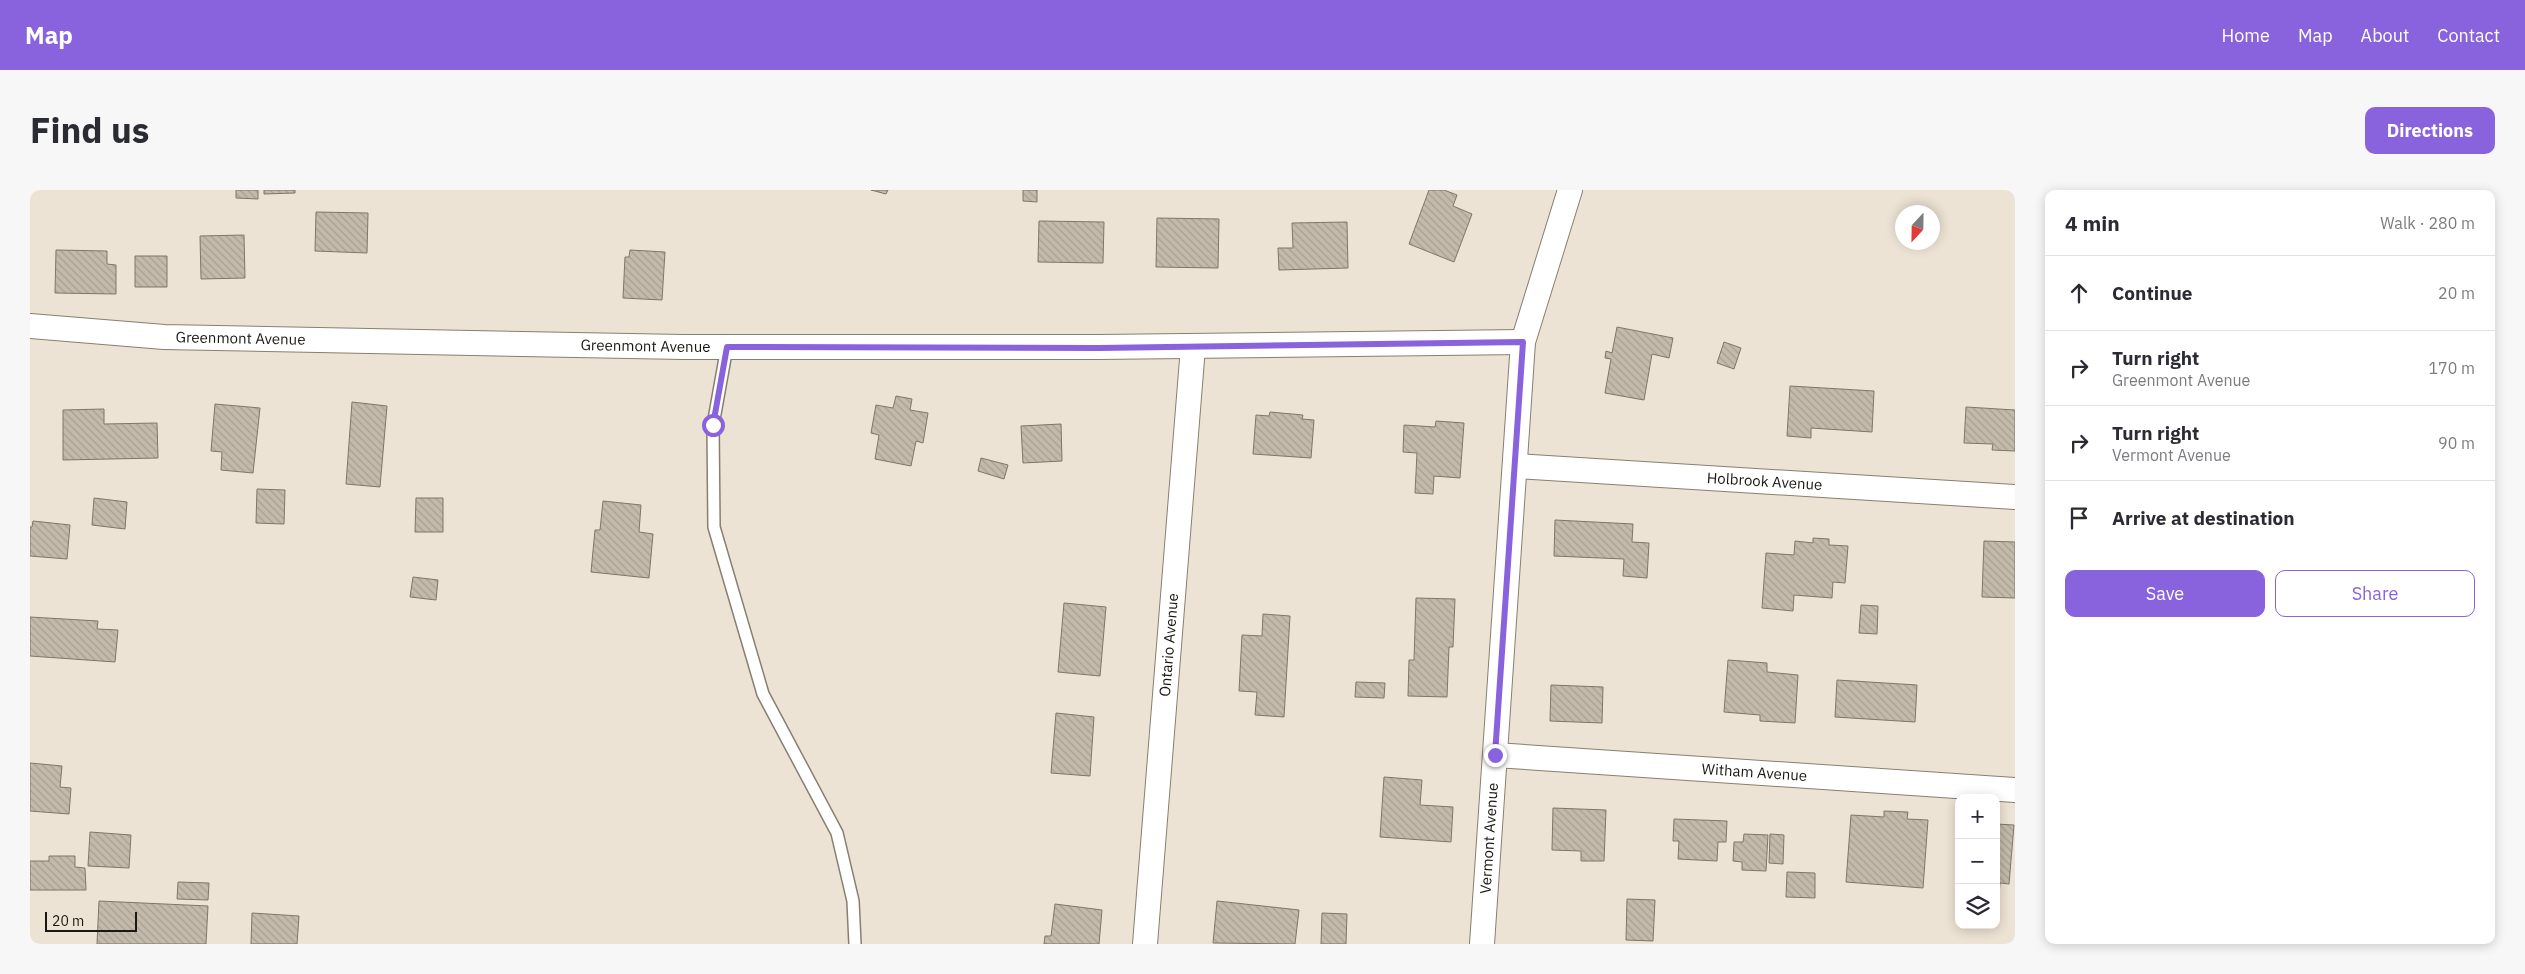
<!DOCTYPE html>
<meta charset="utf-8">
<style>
body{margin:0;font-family:"IBM Plex Sans",sans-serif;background:#f7f7f7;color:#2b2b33}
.controls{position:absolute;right:15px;bottom:15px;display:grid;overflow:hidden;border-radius:10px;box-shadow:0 2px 12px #0003}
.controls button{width:45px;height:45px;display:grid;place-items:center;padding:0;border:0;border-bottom:1px solid #e1e1e2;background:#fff;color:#2b2b33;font:25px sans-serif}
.compass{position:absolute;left:1865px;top:15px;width:45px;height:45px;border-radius:50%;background:#fff;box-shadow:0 2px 12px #0003;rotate:202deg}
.scale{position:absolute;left:15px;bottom:12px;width:92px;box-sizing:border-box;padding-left:5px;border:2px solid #1a1712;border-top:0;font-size:14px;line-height:18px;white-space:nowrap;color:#1a1712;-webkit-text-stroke:4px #ede3d4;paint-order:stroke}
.stop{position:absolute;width:15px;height:15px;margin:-11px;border:4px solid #8962dd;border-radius:50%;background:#fff}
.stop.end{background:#8962dd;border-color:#fff;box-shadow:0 1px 5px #0008}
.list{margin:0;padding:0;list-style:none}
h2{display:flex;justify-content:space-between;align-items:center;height:65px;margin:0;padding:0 20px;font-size:21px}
h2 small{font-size:16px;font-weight:400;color:#7c7c81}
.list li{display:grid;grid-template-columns:32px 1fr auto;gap:15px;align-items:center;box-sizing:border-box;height:75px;padding:0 20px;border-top:1px solid #e1e1e2}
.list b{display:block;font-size:19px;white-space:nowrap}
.list p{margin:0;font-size:16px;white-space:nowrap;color:#7c7c81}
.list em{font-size:16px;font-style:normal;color:#7c7c81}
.actions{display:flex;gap:10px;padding:15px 20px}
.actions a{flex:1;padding:11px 0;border:1px solid #8962dd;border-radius:10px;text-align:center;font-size:18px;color:#8962dd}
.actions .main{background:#8962dd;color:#fff}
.icon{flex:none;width:28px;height:28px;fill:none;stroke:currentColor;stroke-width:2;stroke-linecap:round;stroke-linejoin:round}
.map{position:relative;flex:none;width:1985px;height:754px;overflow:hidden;border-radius:10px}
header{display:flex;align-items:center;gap:30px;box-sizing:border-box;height:70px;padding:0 25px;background:#8962dd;color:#fff}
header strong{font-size:24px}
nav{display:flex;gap:28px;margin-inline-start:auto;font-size:18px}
.intro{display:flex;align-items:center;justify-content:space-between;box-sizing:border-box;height:120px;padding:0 30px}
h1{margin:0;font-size:35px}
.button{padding:12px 22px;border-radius:10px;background:#8962dd;color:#fff;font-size:18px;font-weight:700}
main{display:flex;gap:30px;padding:0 30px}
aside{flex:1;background:#fff;border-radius:10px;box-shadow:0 2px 12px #0003}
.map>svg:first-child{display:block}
</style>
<header>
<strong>Map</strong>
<nav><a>Home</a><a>Map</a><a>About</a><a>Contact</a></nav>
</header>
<div class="intro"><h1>Find us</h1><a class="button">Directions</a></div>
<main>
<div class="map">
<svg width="1985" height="754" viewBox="0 0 1985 754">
<defs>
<pattern id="building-back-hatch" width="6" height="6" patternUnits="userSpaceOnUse" patternTransform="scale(1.25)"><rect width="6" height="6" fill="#c3baab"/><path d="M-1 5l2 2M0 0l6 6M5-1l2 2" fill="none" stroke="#a79f92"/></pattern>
</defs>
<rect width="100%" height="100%" fill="#ede3d4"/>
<path fill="url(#building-back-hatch)" stroke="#7f7669" d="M206,0h22v9l-22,-1z
M234,0h31v3l-31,1z
M841,0h17l-2,4z
M993,0h14v12l-14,-1z
M1399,0h15l13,5 -4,11 19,8 -18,48 -45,-18z
M286,22l52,1 -1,40 -52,-2z
M1127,28l62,1 -1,49 -62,-1z
M1009,31l65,1 -1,41 -65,-1z
M1317,32l1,46 -69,2 -1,-22h15l-1,-25z
M214,45l1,43 -44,1 -1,-43z
M26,60l51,1v13l9,1v29l-61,-1z
M600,60l35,2 -3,48 -39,-2 2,-41h4z
M105,66h32v31h-32z
M1587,137l56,11 -4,20 -17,-4 -8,46 -39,-7 6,-34 -6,-1 1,-7 6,2z
M1694,152l17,6 -7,21 -17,-6z
M1760,196l84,5 -2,41 -61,-4v10l-24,-2z
M866,206l16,3 -2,11 18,3 -5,30 -7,-2 -5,25 -36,-7 4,-24 -8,-2 5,-28 17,3z
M322,212l35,4 -7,81 -34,-3z
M185,214l45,4 -7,65 -32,-3 1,-18 -11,-1z
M1936,217l49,3v41l-23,-1 1,-6 -29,-1z
M74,219v15l53,-1 1,35 -95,2v-50z
M1240,222l33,3 -1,4 12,1 -3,38 -58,-4 3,-39 13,1z
M1406,231l28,2 -4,55 -26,-2 -1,18 -18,-1 2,-40 -14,-1 1,-27 31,2z
M1031,234l1,37 -39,2 -2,-37z
M951,268l27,7 -4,14 -26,-8z
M227,299l28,1 -1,34 -28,-1z
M64,308l33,4 -2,27 -33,-4z
M386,308h27v34h-28z
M573,311l38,4 -2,27 14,2 -4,44 -58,-6 4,-42h5z
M1525,330l78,4 -1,18 17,1 -2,35 -24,-2 1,-17 -70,-3z
M3,331l37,4 -3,34 -37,-3v-29h2z
M1783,348l16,1v6l19,1 -3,37 -12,-1 -1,16 -38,-3 -1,16 -31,-3 4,-55 28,2 1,-14 18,2z
M1954,351l31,1v56l-33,-1z
M383,387l25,3 -2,20 -26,-3z
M1386,408l39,1 -2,48h-4l-2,50 -39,-1 1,-36h5z
M1034,413l42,4 -6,69 -42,-4z
M1831,415l17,1 -1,28 -18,-1z
M1233,424l27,2 -6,101 -29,-2 2,-23 -18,-1 3,-56 20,1z
M0,427l68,4 -1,8 21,1 -3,32 -85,-6z
M1698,470l39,3v9l31,3 -3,48 -35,-2v-6l-36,-3z
M1807,490l80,5 -2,37 -80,-5z
M1326,492l29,1 -1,15 -29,-1z
M1521,495l52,2 -1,36 -52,-2z
M1026,523l38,4 -4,59 -39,-3z
M0,573l32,3 -2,21 11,1 -2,26 -39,-3z
M1354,587l38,3 -2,25 33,2 -2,35 -71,-5z
M1523,618l53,2 -2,51h-23v-10l-29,-1z
M1854,621l24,1 -1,7 21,1 -5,68 -77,-6 5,-67 33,2z
M1644,629l53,2 -1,21h-8l-1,19 -39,-2 1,-18h-6z
M1966,634l18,1 -5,59 -9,-1 -1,12 -3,-1z
M60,642l41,3 -2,33 -41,-2z
M1714,644l24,1 -2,36 -24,-1v-8l-9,-1 1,-19h9z
M1740,644l14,1 -1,29 -14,-1z
M19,666h26v11l10,1 1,22h-56v-29h19z
M1757,682l28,1v25l-29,-1z
M148,692l31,1 -1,17 -31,-1z
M1597,709l28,1 -2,41 -27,-1z
M69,711l109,5 -2,38h-109z
M1187,711l82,9 -4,34 -82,-1z
M1025,714l47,6 -3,34h-55l1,-8h6z
M222,723l47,3 -2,28h-46z
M1292,723l25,1 -1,30h-25z"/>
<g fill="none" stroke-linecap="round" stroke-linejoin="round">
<g stroke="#877f71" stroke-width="14">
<path id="lane" d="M697,157l-14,78 1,102 49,167 74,139 16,68 2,43"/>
</g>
<g stroke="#877f71" stroke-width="26">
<g id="street">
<path id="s1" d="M0,136l134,11 519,10h416l424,-5"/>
<path id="s2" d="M1485,276l500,31"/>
<path id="s3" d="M1465,565l520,35"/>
<path id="s4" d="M1115,754l48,-597"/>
<path id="s5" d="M1452,754l41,-602 47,-152"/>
</g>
</g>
<use href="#lane" stroke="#fff" stroke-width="11"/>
<use href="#street" stroke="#fff" stroke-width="24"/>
</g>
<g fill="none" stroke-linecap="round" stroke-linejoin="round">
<path stroke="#8962dd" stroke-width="6" d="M683,235l14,-78 372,1 424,-6 -28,413"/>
</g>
<g text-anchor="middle" stroke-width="4.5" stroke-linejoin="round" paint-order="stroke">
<g font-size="15" fill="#1a1712" stroke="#ede3d4">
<text dy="5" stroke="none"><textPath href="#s1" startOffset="211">Greenmont Avenue</textPath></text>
<text dy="5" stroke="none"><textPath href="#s1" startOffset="616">Greenmont Avenue</textPath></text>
<text dy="5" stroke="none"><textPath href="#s2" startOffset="250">Holbrook Avenue</textPath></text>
<text dy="5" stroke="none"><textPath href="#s4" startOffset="300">Ontario Avenue</textPath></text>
<text dy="5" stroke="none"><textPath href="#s3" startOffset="260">Witham Avenue</textPath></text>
<text dy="5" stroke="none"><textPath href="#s5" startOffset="106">Vermont Avenue</textPath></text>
</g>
</g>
</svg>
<div class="controls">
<button>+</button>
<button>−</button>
<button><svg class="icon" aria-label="layers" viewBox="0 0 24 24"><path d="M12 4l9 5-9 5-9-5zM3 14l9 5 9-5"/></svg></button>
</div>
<svg class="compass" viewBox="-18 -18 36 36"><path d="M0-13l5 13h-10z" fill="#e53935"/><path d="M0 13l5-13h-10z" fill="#7c7c81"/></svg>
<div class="scale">20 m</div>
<div class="stop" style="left:683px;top:235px"></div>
<div class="stop end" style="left:1465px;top:565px"></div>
</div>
<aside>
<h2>4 min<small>Walk · 280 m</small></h2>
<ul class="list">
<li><svg class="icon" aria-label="ahead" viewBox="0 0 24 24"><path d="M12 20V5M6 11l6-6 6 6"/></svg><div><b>Continue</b></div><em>20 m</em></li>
<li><svg class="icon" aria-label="right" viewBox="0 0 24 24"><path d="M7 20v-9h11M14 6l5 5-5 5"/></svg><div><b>Turn right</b><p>Greenmont Avenue</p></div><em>170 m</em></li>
<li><svg class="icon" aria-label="right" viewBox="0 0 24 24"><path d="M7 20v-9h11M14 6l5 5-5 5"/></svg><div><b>Turn right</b><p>Vermont Avenue</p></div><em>90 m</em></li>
<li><svg class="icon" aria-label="arrive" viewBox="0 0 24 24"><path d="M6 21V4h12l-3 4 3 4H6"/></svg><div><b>Arrive at destination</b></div></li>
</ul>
<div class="actions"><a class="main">Save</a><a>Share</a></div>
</aside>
</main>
